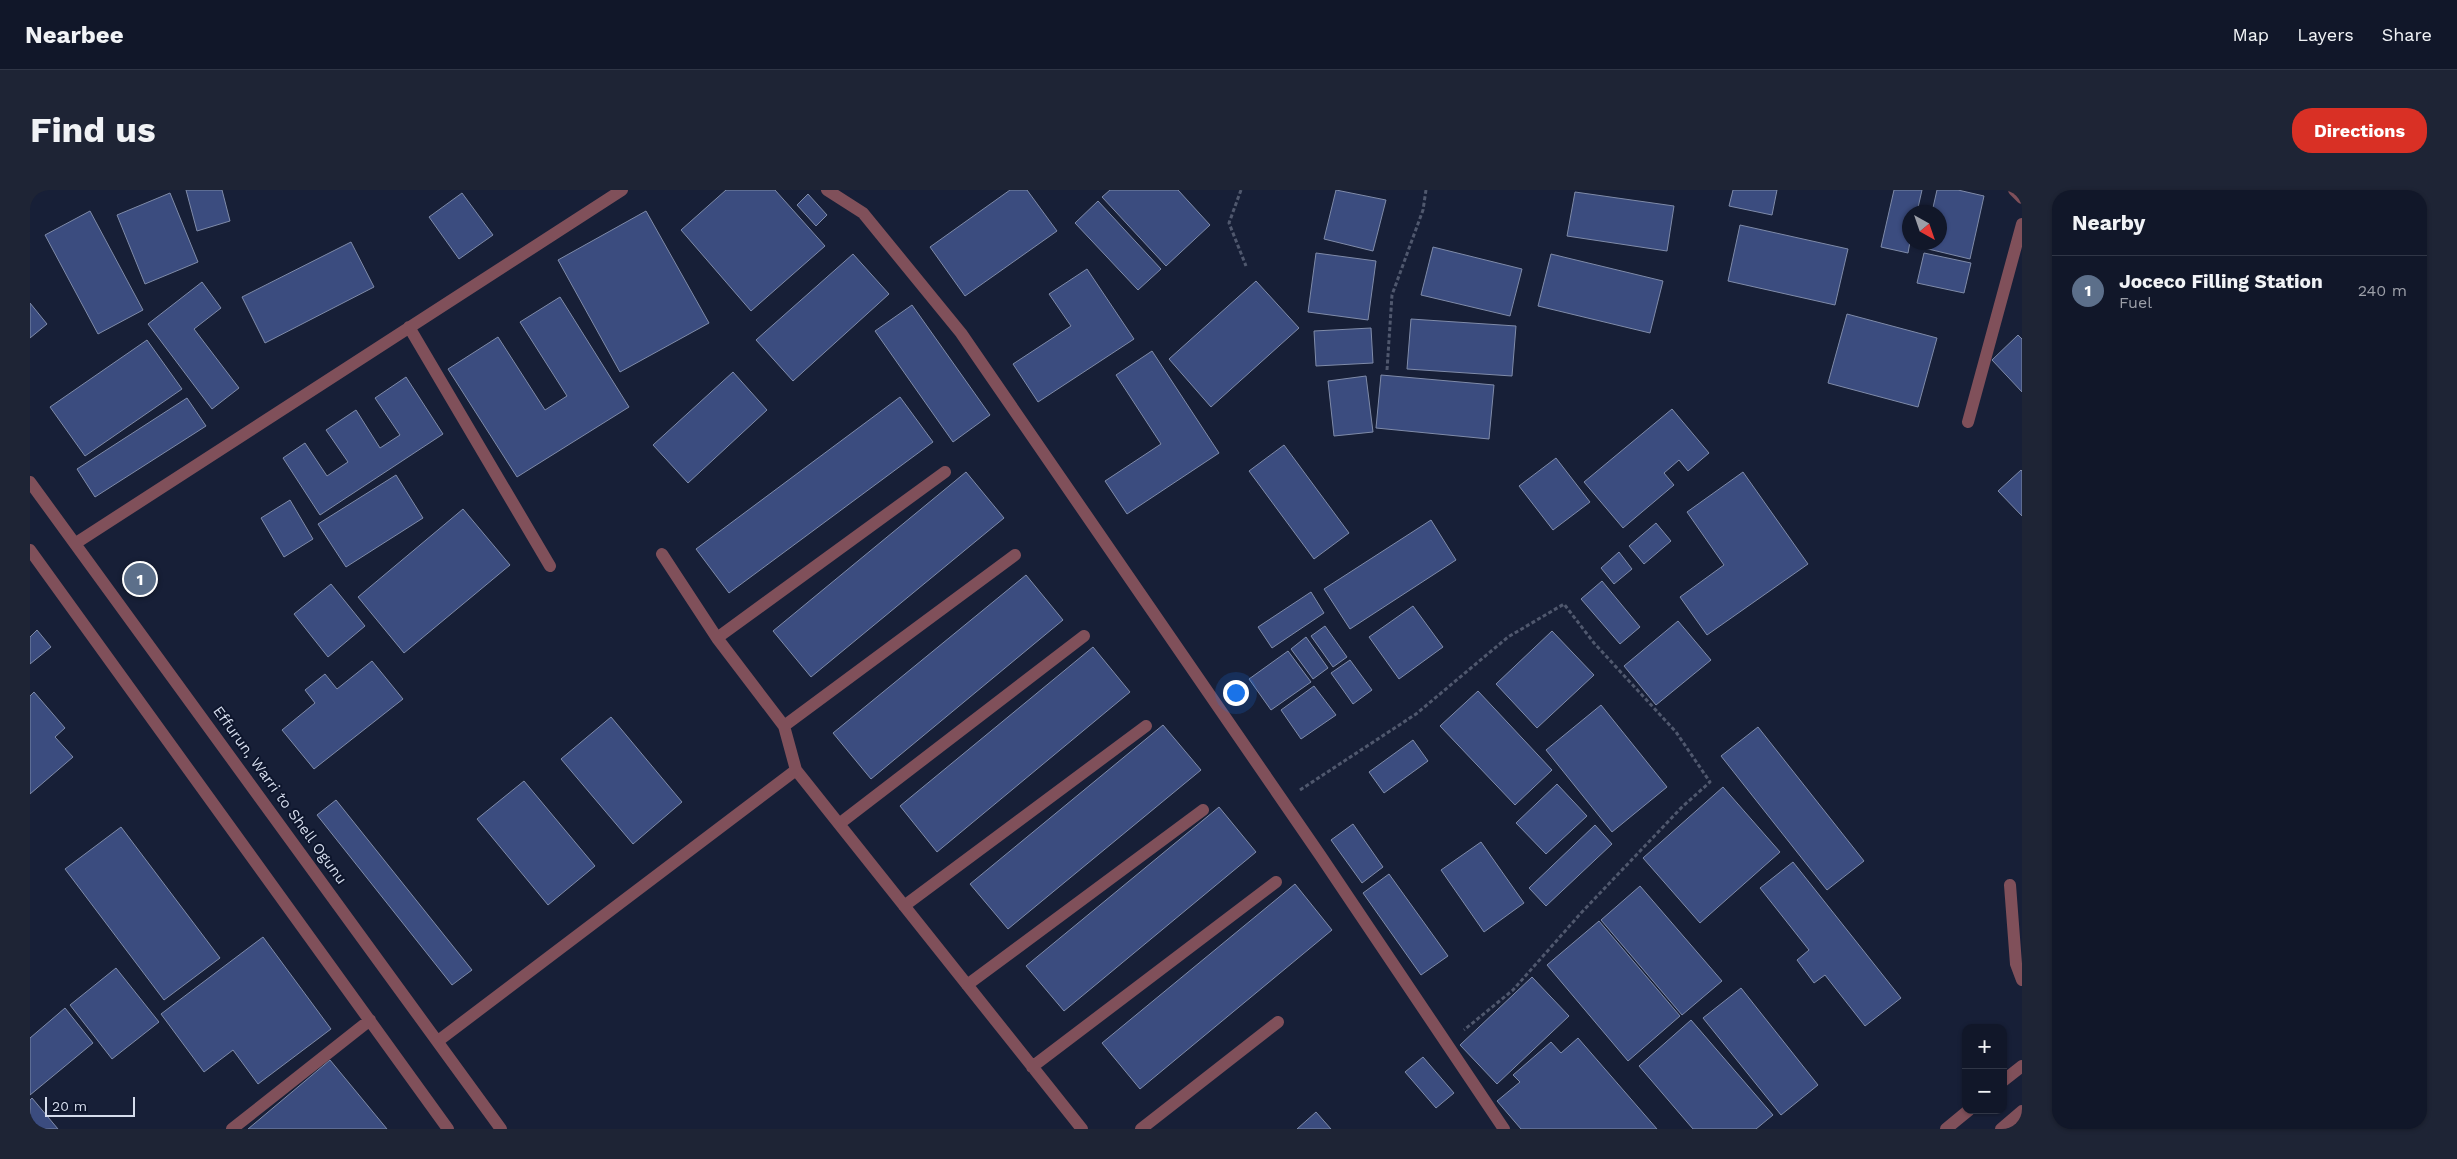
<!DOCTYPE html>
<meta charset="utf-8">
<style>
body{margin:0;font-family:"Work Sans",sans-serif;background:#1e2435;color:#f1f3f6}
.controls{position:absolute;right:15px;bottom:15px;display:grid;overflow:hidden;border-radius:10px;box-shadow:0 1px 4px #0004}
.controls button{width:45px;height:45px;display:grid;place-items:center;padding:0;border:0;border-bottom:1px solid #303646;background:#111729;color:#f1f3f6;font:25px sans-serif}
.compass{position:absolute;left:1872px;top:15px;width:45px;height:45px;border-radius:50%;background:#111729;box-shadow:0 1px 4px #0004;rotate:140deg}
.scale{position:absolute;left:15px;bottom:12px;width:90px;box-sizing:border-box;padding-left:5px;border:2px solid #d5dcec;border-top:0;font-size:14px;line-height:18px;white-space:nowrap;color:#d5dcec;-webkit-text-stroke:4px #0e162d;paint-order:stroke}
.you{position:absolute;left:1205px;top:502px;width:18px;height:18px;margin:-12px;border:4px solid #fff;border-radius:50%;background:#1a73e8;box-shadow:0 0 0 8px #1a73e833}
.badge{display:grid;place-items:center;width:32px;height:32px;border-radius:50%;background:#d93025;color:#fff;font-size:16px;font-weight:700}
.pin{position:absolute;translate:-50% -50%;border:2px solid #fff;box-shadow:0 1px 5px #0006}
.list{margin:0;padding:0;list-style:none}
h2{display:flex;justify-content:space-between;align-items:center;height:65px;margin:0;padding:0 20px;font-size:21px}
h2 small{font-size:16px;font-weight:400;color:#9c9fa8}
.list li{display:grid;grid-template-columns:32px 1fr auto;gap:15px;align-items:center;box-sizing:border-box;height:70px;padding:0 20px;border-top:1px solid #303646}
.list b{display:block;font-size:19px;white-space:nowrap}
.list p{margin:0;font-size:16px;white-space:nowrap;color:#9c9fa8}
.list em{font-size:16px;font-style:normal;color:#9c9fa8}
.map{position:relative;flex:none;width:1992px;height:939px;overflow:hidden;border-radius:20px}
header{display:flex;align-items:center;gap:30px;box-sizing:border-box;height:70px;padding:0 25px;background:#111729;border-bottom:1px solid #303646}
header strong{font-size:24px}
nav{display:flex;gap:28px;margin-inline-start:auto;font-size:18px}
.intro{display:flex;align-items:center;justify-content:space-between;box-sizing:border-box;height:120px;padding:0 30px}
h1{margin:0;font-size:35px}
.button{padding:12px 22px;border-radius:20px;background:#d93025;color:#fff;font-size:18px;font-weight:700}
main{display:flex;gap:30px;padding:0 30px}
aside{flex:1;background:#111729;border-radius:20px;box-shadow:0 1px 4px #0004}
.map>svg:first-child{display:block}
</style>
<header>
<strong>Nearbee</strong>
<nav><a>Map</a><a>Layers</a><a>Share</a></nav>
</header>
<div class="intro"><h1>Find us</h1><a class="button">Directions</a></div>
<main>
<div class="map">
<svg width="1992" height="939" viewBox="0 0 1992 939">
<rect width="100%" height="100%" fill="#171f37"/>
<path fill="#3b4c7f" stroke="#7f8ba9" d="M156,0h36l8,31 -33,10z
M696,0h49l50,56 -74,65 -70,-81z
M980,0h17l30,41 -92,65 -35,-49z
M1080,0h68l32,35 -44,41 -64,-69z
M1306,0l50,10 -13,51 -49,-12z
M1703,0h44l-5,25 -43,-9z
M1864,0h28l-5,22h-7v30l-2,11 -27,-6z
M1907,0h21l26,6 -14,63 -46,-11 1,-6h15v-30h-8z
M1545,2l99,14 -7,45 -100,-15z
M140,3l28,69 -53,22 -28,-69z
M432,3l31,42 -34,24 -30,-42z
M778,4l19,21 -11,11 -19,-21z
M1068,11l63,68 -23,21 -63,-67z
M60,21l53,99 -45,24 -53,-99z
M616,21l63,112 -89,49 -62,-112z
M1710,35l108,24 -13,56 -107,-24z
M321,52l23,45 -109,56 -23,-46z
M1403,57l89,22 -12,47 -89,-21z
M1286,63l60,8 -8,59 -60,-8z
M1894,63l47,10 -7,30 -47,-10z
M823,64l36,40 -96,87 -37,-41z
M1521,64l112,27 -13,52 -112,-27z
M1057,79l47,70 -96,63 -25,-38 58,-38 -22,-32z
M1226,91l43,47 -88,79 -42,-48z
M172,92l19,26 -27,21 45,59 -27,21 -64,-85z
M530,107l69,110 -112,70 -69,-108 50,-32 47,73 22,-14 -47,-74z
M0,113l17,21 -17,14z
M882,115l78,110 -37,27 -78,-111z
M1817,124l90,24 -19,69 -90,-24z
M1381,129l105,7 -4,50 -105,-7z
M1341,138l2,35 -57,3 -2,-35z
M1988,145l4,4v53l-30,-32z
M117,150l35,49 -97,67 -35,-49z
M1122,161l67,102 -92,61 -22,-33 56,-37 -45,-69z
M703,182l34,38 -79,73 -35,-38z
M1351,185l113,10 -5,54 -113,-11z
M1336,186l7,56 -39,4 -6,-55z
M376,187l37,57 -123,81 -37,-57 22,-15 22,33 21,-14 -22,-32 30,-20 24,38 20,-13 -25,-37z
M870,207l33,45 -204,151 -33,-44z
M157,208l19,28 -111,71 -18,-28z
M1642,219l37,44 -21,18 -9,-11 -15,13 10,12 -51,43 -39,-46z
M1254,255l65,88 -35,26 -65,-88z
M1526,268l34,44 -37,28 -34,-44z
M1991,280l1,1v45l-24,-25z
M936,282l38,46 -193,159 -38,-46z
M1713,282l65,92 -101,71 -27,-38 44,-32 -37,-53z
M366,285l27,43 -77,49 -28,-43z
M260,310l23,39 -29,18 -23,-39z
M433,319l47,56 -106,88 -46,-56z
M1401,330l25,40 -106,69 -26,-40z
M1626,333l15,18 -27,23 -15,-18z
M1589,362l13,17 -18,15 -13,-16z
M996,385l37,45 -192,159 -38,-46z
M1572,391l38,46 -20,17 -39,-45z
M301,394l34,42 -37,31 -34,-43z
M1281,402l13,21 -52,35 -14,-21z
M1383,416l30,41 -44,32 -30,-42z
M1648,431l33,39 -55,45 -32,-39z
M1295,436l22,31 -14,10 -22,-31z
M7,440l14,17 -21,17v-27z
M1522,441l42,44 -57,53 -41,-44z
M1276,447l22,31 -15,11 -22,-30z
M1063,457l37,45 -193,160 -37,-46z
M1258,461l23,31 -40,28 -22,-31z
M1320,470l22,30 -19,14 -22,-31z
M342,471l31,38 -89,70 -32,-39 33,-27 -10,-13 20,-16 12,15z
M1284,496l22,29 -35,24 -20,-29z
M1448,501l74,79 -37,35 -75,-79z
M4,502l31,36 -10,9 18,20 -43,37v-98z
M1571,515l66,82 -55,45 -66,-82z
M581,527l71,85 -49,42 -72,-85z
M1133,535l38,45 -193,159 -38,-45z
M1728,537l106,134 -37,29 -106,-134z
M1383,550l15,21 -44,32 -15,-21z
M494,591l71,85 -47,39 -71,-86z
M1527,594l30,32 -41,38 -30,-31z
M1693,597l57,65 -80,71 -57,-65z
M306,610l136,170 -20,15 -135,-170z
M1189,617l37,45 -192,159 -38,-45z
M1323,634l30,43 -21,16 -31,-43z
M1565,635l17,19 -66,62 -17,-18z
M91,637l99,131 -56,42 -99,-131z
M1451,652l43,61 -40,29 -43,-62z
M1763,672l108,136 -36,28 -40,-51 -11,8 -17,-23 12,-10 -49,-62z
M1359,684l59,82 -27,19 -58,-82z
M1265,694l37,46 -192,159 -38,-46z
M1610,696l82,95 -40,34 -81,-95z
M1569,731l81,95 -52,45 -81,-96z
M233,747l68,92 -73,55 -25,-34 -29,22 -43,-58z
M86,778l43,54 -47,37 -42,-54z
M1502,787l37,39 -72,68 -37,-39z
M1711,798l77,97 -37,30 -78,-97z
M35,818l28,35 -63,52v-57z
M1661,830l82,95 -17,14h-63l-54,-63z
M1548,848l79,91h-136l-24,-28 23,-19 -7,-7 38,-33 10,11z
M1393,867l31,36 -18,15 -31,-36z
M300,870l57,69h-139z
M2,908l26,31h-28v-29z
M1286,922l15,17h-34z"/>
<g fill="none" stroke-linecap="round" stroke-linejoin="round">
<path stroke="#50586e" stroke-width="3" stroke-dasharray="4 2.5" stroke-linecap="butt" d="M1211,0l-12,33 17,43
M1357,180l5,-75 31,-85 3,-20
M1270,600l116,-76 92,-77 56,-33 30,39 82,89 34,50 -28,25 -101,106 -68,77 -49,40"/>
<path stroke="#80505a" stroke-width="12" d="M797,0l36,23 98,120 359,522 184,274
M1984,0l8,8
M379,137l141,239
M1938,232l54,-198
M0,292l471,647
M46,353l546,-353
M0,360l418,579
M632,364l55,84 67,88 12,44 286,359
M687,448l228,-166
M754,536l231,-171
M809,634l245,-188
M1980,695l6,79 6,16
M874,716l242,-180
M937,795l236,-175
M408,851l358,-271
M1002,877l244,-185
M1973,891l19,-15
M202,939l138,-109
M1111,939l137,-107
M1916,939l23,-19
M1971,939l21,-18"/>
</g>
<g text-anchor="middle" stroke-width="4" stroke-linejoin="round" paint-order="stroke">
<g font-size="15" fill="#d5dcec" stroke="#0e162d">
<text transform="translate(250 605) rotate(54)" y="5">Effurun, Warri to Shell Ogunu</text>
</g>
</g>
</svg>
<div class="controls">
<button>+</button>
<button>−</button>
</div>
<svg class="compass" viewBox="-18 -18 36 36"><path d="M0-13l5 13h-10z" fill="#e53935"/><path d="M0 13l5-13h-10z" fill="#9c9fa8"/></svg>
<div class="scale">20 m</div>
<div class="you"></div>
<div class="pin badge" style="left:110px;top:389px;background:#5c6f8a">1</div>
</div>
<aside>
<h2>Nearby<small></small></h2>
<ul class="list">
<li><span class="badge" style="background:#5c6f8a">1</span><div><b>Joceco Filling Station</b><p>Fuel</p></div><em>240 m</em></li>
</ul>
</aside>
</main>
